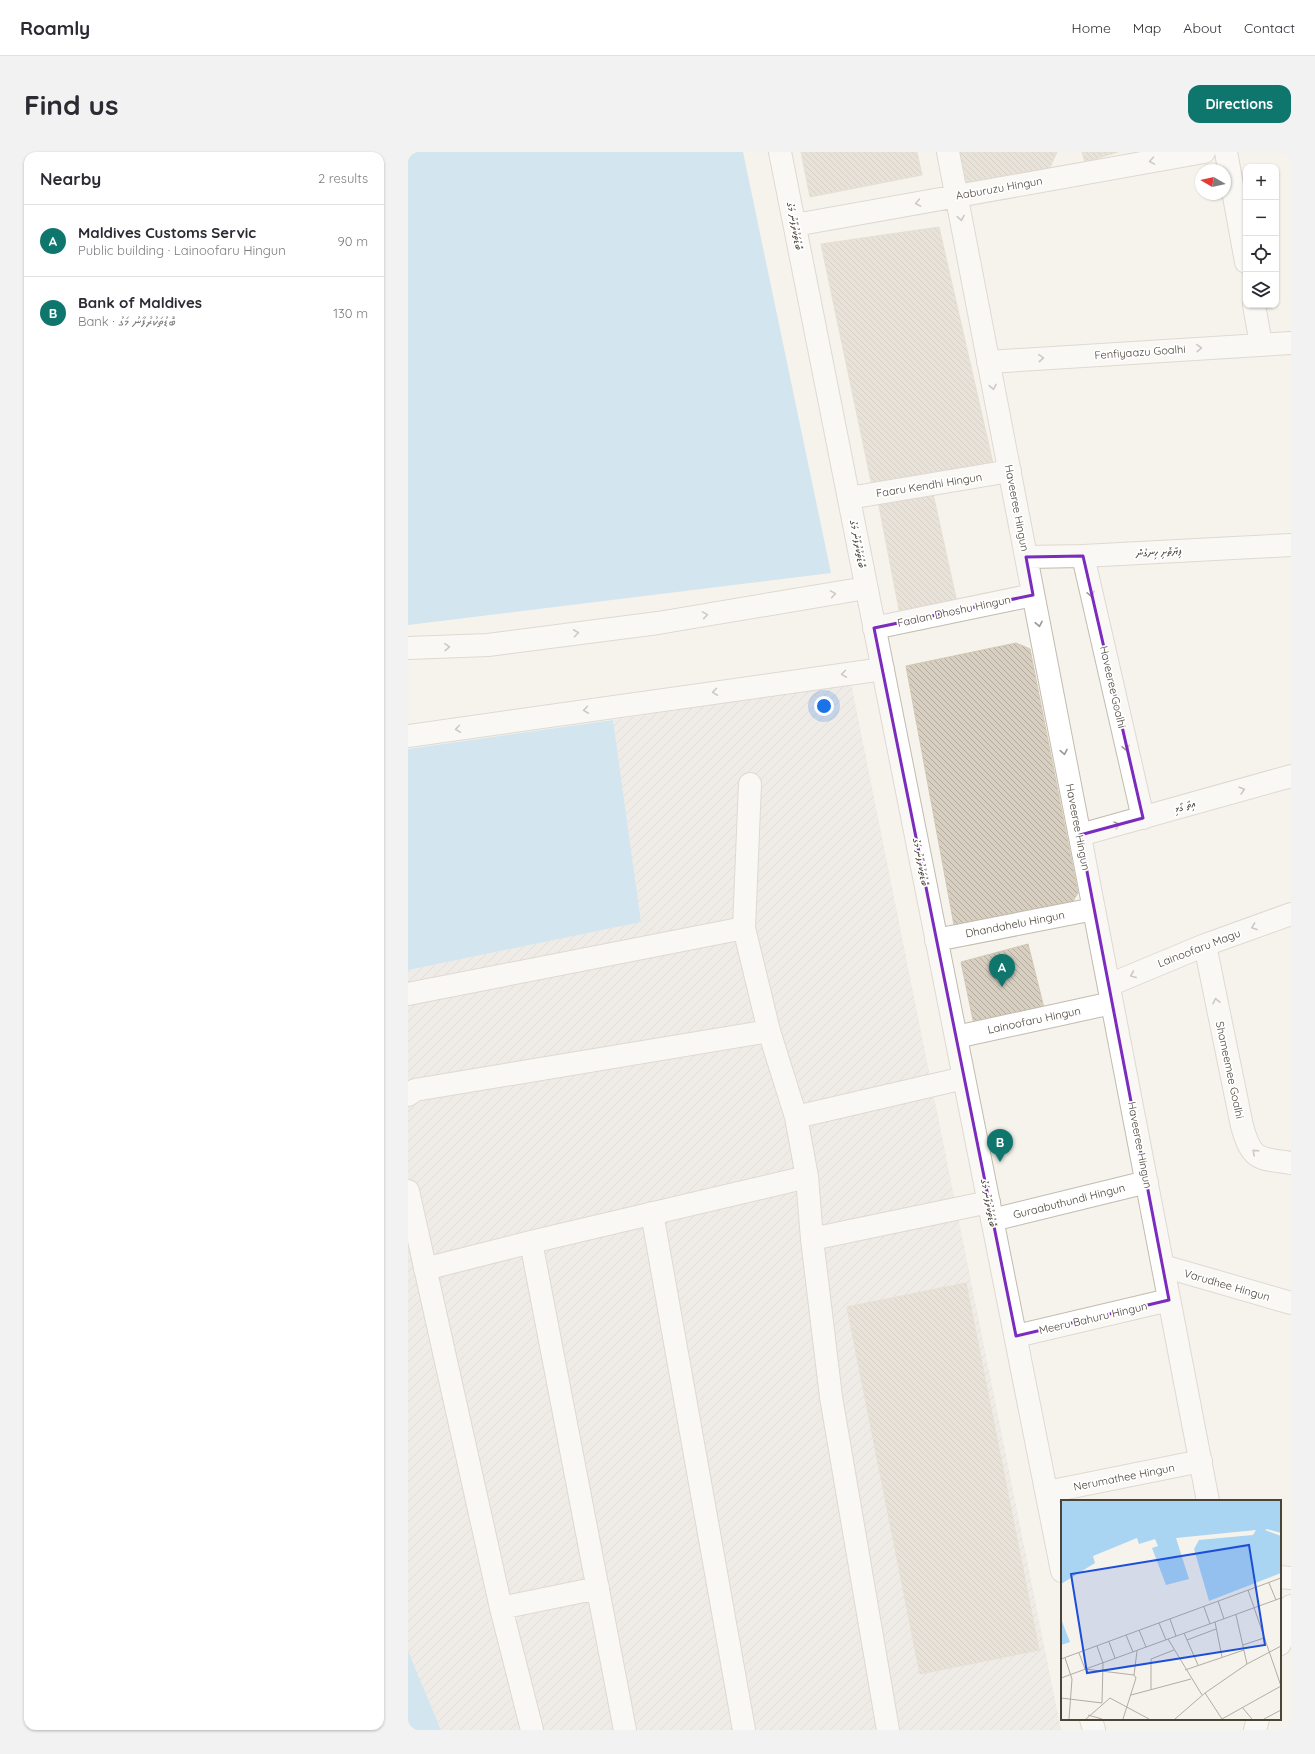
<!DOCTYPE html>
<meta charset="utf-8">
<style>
body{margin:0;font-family:Quicksand,"Noto Sans Thaana",sans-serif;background:#f2f2f3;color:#2b2b33}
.controls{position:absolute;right:12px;top:12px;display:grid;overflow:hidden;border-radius:8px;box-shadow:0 1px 3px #0004}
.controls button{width:36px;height:36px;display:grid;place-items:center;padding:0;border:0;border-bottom:1px solid #e1e1e2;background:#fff;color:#2b2b33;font:20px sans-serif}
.compass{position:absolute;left:787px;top:12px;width:36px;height:36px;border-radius:50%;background:#fff;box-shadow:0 1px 3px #0004;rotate:279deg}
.you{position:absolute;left:416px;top:554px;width:14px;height:14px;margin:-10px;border:3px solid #fff;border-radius:50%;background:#1a73e8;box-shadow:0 0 0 6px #1a73e833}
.badge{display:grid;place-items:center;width:26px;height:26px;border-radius:50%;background:#0f766e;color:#fff;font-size:13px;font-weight:700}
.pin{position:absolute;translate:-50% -33px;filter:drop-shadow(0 1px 2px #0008)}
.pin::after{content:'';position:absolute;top:21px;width:14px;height:12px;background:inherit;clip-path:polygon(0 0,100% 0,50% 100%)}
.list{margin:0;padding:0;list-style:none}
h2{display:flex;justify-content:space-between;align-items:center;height:52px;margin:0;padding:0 16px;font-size:17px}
h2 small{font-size:13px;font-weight:400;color:#7c7c81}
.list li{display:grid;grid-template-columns:26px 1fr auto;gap:12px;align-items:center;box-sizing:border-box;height:72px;padding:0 16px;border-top:1px solid #e1e1e2}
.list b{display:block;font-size:15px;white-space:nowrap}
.list p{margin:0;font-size:13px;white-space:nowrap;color:#7c7c81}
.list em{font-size:13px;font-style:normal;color:#7c7c81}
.icon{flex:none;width:22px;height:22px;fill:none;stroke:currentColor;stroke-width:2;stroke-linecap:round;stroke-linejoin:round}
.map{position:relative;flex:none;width:883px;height:1578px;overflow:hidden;border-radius:12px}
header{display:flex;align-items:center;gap:24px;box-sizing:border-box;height:56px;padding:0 20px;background:#fff;border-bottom:1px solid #e1e1e2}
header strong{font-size:19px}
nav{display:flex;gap:22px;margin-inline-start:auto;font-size:14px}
.intro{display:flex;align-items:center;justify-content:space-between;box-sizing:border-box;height:96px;padding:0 24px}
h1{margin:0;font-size:28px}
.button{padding:10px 18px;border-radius:12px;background:#0f766e;color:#fff;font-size:14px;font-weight:700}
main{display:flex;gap:24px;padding:0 24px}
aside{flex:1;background:#fff;border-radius:12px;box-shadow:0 1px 3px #0004}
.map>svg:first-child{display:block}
</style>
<header>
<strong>Roamly</strong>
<nav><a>Home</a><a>Map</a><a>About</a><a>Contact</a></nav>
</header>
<div class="intro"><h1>Find us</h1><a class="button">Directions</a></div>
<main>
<aside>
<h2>Nearby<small>2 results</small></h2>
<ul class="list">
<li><span class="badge">A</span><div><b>Maldives Customs Servic</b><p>Public building · Lainoofaru Hingun</p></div><em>90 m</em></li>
<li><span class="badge">B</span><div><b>Bank of Maldives</b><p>Bank · ބޮޑުތަކުރުފާނު މަގު</p></div><em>130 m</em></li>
</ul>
</aside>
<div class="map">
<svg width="883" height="1578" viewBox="0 0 883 1578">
<defs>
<pattern id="industrial-furrows" width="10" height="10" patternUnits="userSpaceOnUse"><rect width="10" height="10" fill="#e6e2dd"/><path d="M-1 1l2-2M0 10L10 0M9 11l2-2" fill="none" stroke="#c7c3be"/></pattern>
<pattern id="building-back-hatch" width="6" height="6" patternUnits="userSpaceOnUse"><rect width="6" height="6" fill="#d8cfc1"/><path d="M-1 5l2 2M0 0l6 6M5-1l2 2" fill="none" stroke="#b1aa9e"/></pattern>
</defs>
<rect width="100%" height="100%" fill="#f6f3ec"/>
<path fill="url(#industrial-furrows)" d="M443,531l210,1047h-620l-33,-79v-681l233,-48 -28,-202z"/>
<path fill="#a9d4f2" d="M0,0h335l88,421 -423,52z
M205,568l28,202 -233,48v-221z
M0,1499l33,79h-33z"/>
<path fill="url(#building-back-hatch)" stroke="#d3c7b4" d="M393,0h116l5,23 -112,22z
M547,0h102l-11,24 -73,13 -12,-7z
M674,0h36l-33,10z
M531,75l54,236 -121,23 -51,-242z
M524,337l26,118 -57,13 -23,-119z
M608,491l14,6 48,244 -5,8 -119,24 -48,-259z
M620,792l17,68 -71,13 -13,-63z
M558,1131l73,367 -119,24 -73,-367z"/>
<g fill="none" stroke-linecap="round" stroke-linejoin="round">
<g stroke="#c2bbae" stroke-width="24">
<path id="minor" d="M372,0l282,1419
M540,0l260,1349
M818,0l20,110
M387,73l409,-73
M846,153l7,39
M580,210l303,-19
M441,346l161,-27
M675,404l60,262
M618,405l57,-1 208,-11
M466,476l159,-33
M0,496l80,-3 170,-22 208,-35
M0,584l475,-67
M342,632l-6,144 25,103 27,86 11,60 5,62 19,158 57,333
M672,683l211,-59
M528,788l158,-31
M797,793l37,181c10,35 16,32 49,37
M701,833l96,-40 86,-31
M0,842l336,-66
M548,885l156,-34
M0,943l7,-5 354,-59
M388,965l168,-39
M0,1039l93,417 31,122
M244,1061l92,517
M584,1068l155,-38
M404,1087l177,-37
M123,1090l94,488
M755,1114l128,37
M17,1117l106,-27 276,-65
M608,1184l153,-36
M639,1340l154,-31
M872,1425l11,1
M93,1456l97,-20
M872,1492l11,-38
M683,1567l3,11
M847,1578l3,-11"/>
</g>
<use href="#minor" stroke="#fff" stroke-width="22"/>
</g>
<defs><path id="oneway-chevron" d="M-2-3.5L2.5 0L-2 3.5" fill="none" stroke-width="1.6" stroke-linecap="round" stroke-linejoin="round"/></defs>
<g stroke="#9c9892">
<use href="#oneway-chevron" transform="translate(744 9) rotate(170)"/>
<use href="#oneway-chevron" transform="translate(510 51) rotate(170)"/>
<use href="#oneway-chevron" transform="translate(553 66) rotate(79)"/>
<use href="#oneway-chevron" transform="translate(791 196) rotate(-4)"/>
<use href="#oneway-chevron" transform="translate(633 206) rotate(-4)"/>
<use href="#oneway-chevron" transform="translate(585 235) rotate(79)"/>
<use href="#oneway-chevron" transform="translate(425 442) rotate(-9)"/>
<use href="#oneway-chevron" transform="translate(683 442) rotate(77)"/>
<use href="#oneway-chevron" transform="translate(297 463) rotate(-9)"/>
<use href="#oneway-chevron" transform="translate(631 472) rotate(79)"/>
<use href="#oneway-chevron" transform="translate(168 481) rotate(-7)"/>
<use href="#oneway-chevron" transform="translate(39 495) rotate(-2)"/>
<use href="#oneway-chevron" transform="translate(436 522) rotate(172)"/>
<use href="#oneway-chevron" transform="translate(307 540) rotate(172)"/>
<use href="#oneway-chevron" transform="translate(178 558) rotate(172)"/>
<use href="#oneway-chevron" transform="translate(50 577) rotate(172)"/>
<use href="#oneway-chevron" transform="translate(718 596) rotate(77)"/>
<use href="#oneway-chevron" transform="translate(656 600) rotate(79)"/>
<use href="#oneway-chevron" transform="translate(834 638) rotate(-16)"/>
<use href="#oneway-chevron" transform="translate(709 673) rotate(-15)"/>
<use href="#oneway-chevron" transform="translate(846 775) rotate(160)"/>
<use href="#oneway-chevron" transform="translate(725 823) rotate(157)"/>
<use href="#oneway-chevron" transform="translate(808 849) rotate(-102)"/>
<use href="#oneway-chevron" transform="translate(847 1000) rotate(-138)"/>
</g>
<path d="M0 0H883V1578H0ZM675,404l60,262 -63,17 89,465 -153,36 -142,-708 159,-33 -7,-38z" fill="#f6f3ec" fill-opacity=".55" fill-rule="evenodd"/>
<path fill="none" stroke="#7b2cbf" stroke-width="3" stroke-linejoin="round" d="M675,404l60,262 -63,17 89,465 -153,36 -142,-708 159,-33 -7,-38z"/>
<g text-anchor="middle" stroke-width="3.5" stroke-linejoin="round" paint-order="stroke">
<g font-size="11" fill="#4b4439" stroke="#fff">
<text transform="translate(591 36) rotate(-10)" y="4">Aaburuzu Hingun</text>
<text transform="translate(387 74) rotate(79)" y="4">ބޮޑުތަކުރުފާނު މަގު</text>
<text transform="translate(732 200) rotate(-4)" y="4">Fenfiyaazu Goalhi</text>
<text transform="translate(521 333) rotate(-9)" y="4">Faaru Kendhi Hingun</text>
<text transform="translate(609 356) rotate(79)" y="4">Haveeree Hingun</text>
<text transform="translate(450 392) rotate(79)" y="4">ބޮޑުތަކުރުފާނު މަގު</text>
<text transform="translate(751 400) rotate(-3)" y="4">ފިޔާތޮށި ހިނގުން</text>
<text transform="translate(546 459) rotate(-12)" y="4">Faalan Dhoshu Hingun</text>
<text transform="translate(705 535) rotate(77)" y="4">Haveeree Goalhi</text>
<text transform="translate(777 654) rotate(-16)" y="4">އިތާ ގޯޅި</text>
<text transform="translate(670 675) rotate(79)" y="4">Haveeree Hingun</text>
<text transform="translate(513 710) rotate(79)" y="4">ބޮޑުތަކުރުފާނު މަގު</text>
<text transform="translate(607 772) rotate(-11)" y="4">Dhandahelu Hingun</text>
<text transform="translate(791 796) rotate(-21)" y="4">Lainoofaru Magu</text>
<text transform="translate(626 868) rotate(-12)" y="4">Lainoofaru Hingun</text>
<text transform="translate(822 918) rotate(78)" y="4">Shameemee Goalhi</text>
<text transform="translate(732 993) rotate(79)" y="4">Haveeree Hingun</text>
<text transform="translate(661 1049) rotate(-14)" y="4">Guraabuthundi Hingun</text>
<text transform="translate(581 1051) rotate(79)" y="4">ބޮޑުތަކުރުފާނު މަގު</text>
<text transform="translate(819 1133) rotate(16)" y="4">Varudhee Hingun</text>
<text transform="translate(685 1166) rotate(-13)" y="4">Meeru Bahuru Hingun</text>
<text transform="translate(716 1325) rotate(-11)" y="4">Nerumathee Hingun</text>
</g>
</g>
<g transform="translate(653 1348)">
<rect width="220" height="220" fill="#f6f3ec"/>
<path d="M0,1h220v32l-14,-4 -2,1 16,6v37l-72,28 -15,-52 5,-9 54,-5 3,-5 -80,8 13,41 -23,6 -14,-37 6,-2 -3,-7 -16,5 -2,-6 -44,18 2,7 -34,21zM0,119l9,23 -9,3z" fill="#a9d4f2"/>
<path fill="none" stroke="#b2ada4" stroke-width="1" d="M208,83l7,17M157,101l6,18M143,107l6,17M175,115l11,49M109,119l6,17M154,122l7,35M98,123l7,17M78,130l7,17M123,133l14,32M65,135l7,17M107,139l34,56M126,140l29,-11M48,142l6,16M182,145l21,-7M36,146l6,17 -1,40M18,153l6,16 49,6M4,158l7,21 -3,40M0,159l220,-81M124,170l59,-20M73,175l3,-24M0,178l220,-80M90,190v-31l23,-9M144,193l17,26M70,195l60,-16M0,198l41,5M181,207l10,12M27,215l14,4M25,219l24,-21 39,21M62,219l13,-41 -2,-3M114,219l30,-26 42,-29 34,-18M161,219l59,-33 -33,-96M203,219l17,-9"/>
<path fill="#1d4ed8" fill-opacity="0.15" stroke="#1d4ed8" stroke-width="2" d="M188,45l16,100 -178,28 -16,-99z"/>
<rect width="220" height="220" fill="none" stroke="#4b4439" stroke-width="2"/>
</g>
</svg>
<div class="controls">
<button>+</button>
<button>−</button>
<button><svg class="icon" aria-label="locate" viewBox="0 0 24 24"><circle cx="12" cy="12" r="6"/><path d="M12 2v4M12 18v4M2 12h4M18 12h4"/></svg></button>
<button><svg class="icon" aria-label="layers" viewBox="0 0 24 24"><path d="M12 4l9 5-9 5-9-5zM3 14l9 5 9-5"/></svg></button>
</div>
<svg class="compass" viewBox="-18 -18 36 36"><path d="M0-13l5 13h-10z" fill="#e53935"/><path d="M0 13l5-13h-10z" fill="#7c7c81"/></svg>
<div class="you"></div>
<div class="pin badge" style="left:594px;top:835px">A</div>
<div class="pin badge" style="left:592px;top:1010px">B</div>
</div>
</main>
